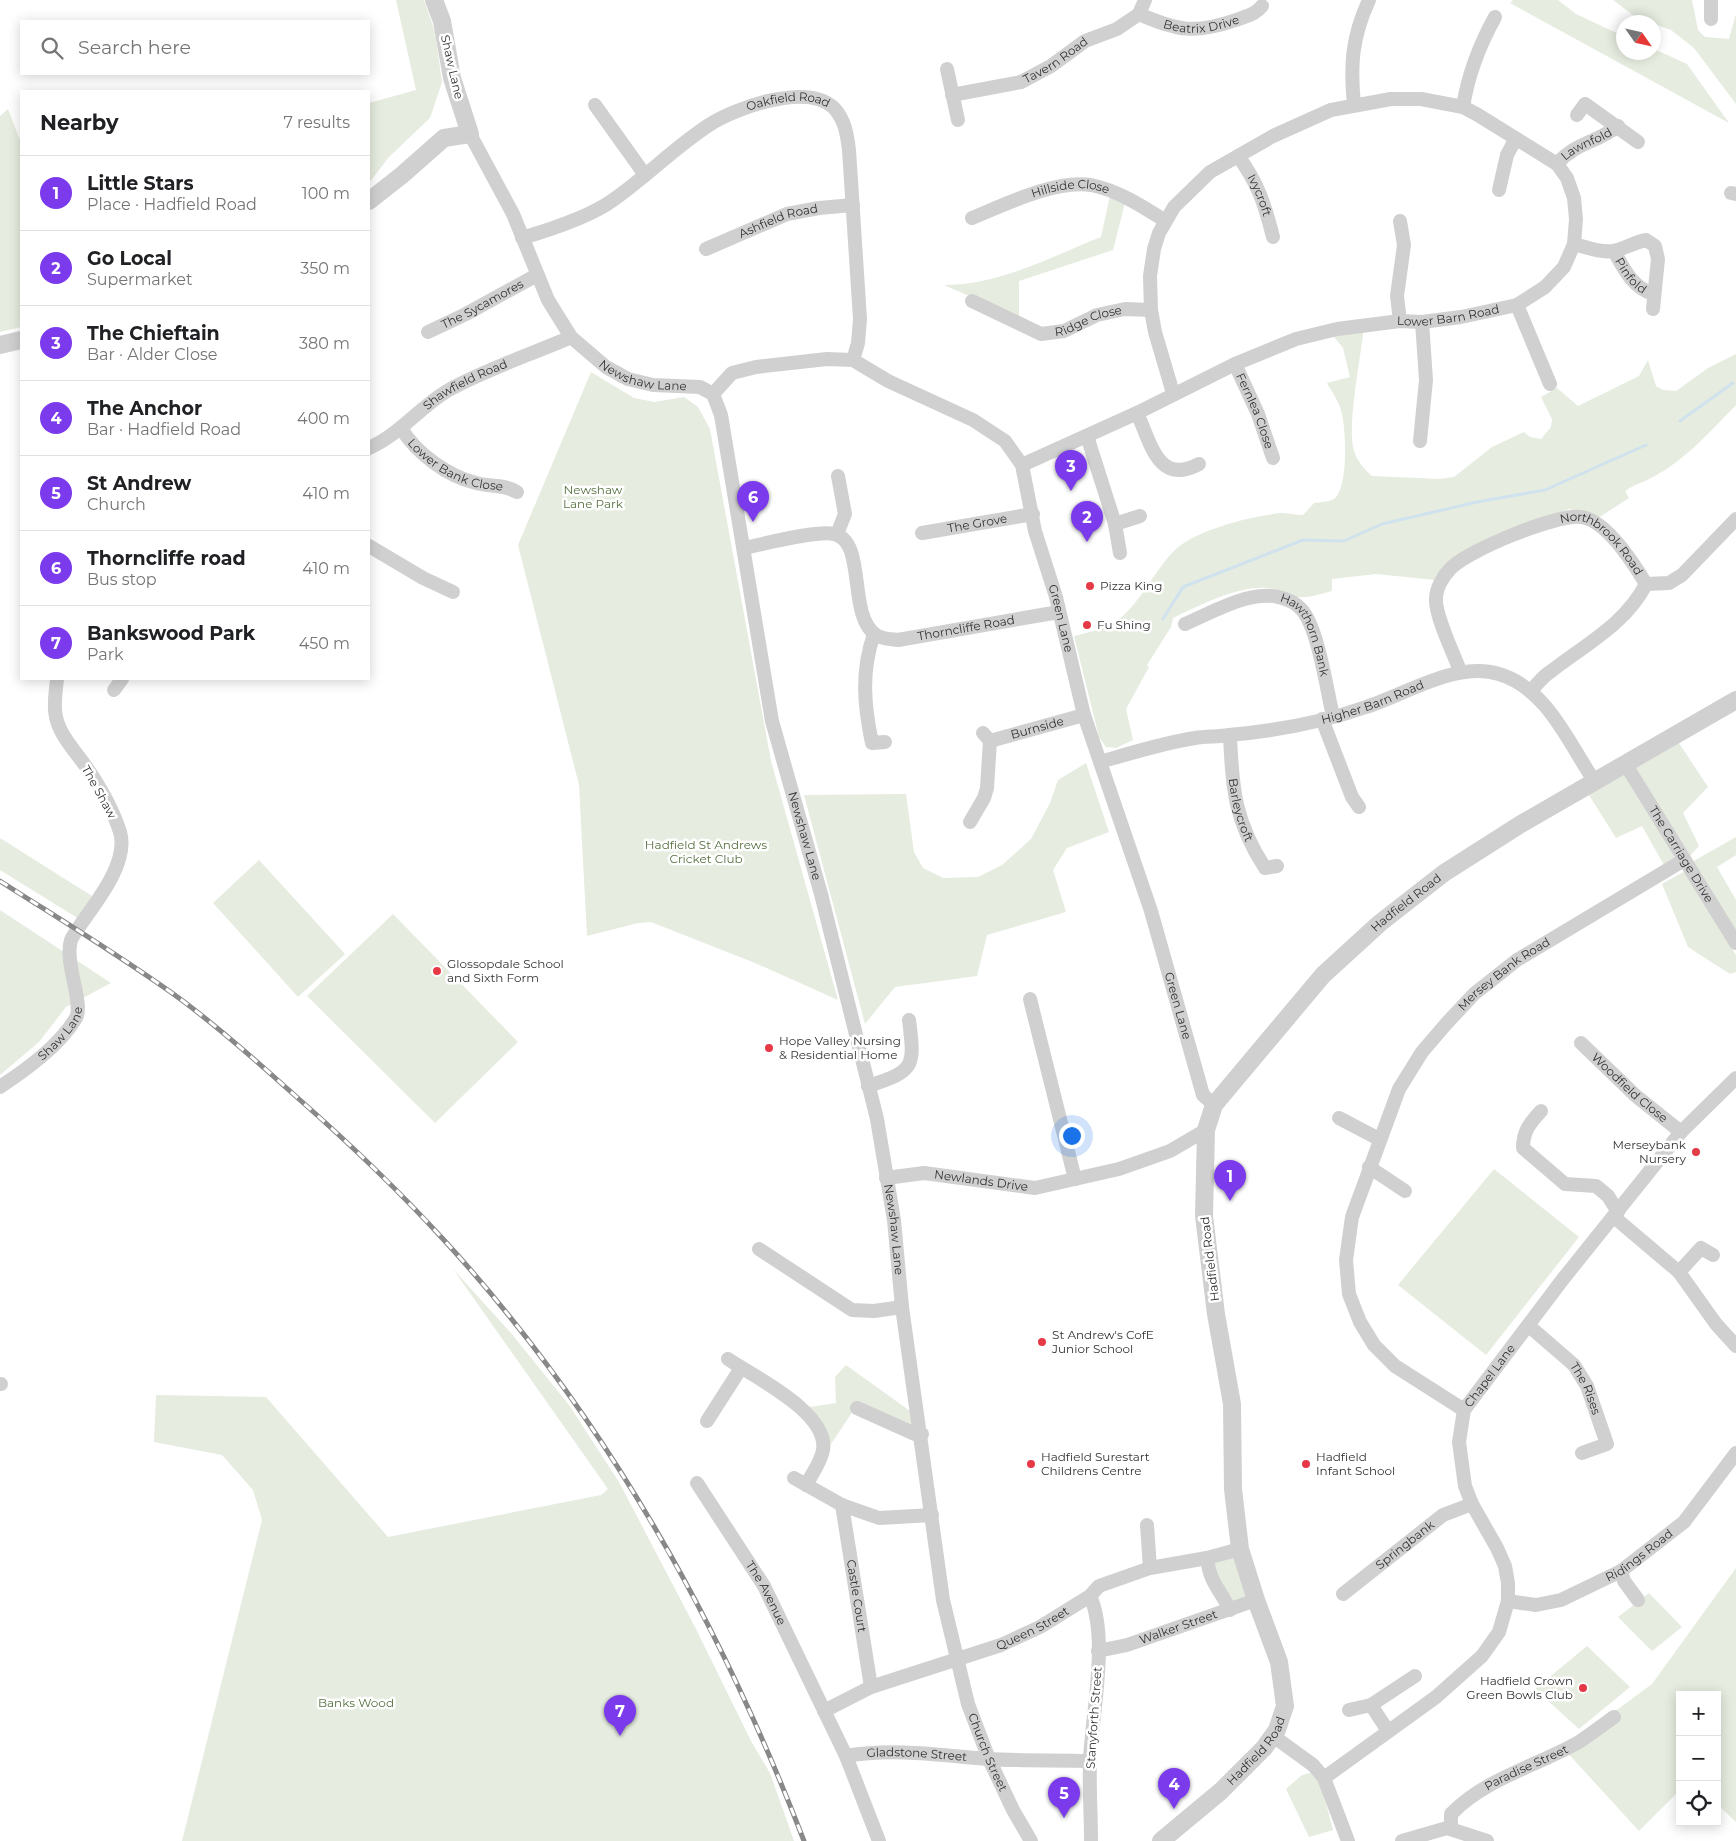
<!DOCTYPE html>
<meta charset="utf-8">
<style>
body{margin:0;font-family:Montserrat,sans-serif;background:#f6f6f6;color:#202124}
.controls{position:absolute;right:15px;bottom:15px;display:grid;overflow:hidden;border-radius:0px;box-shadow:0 2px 12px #0003}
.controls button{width:45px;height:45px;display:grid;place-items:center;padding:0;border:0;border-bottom:1px solid #e0e0e0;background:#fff;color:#202124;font:25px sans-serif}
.compass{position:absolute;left:1616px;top:15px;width:45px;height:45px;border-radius:50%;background:#fff;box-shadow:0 2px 12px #0003;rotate:124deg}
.you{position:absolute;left:1071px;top:1135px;width:18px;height:18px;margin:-12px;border:4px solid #fff;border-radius:50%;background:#1a73e8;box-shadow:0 0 0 8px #1a73e833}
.badge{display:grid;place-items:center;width:32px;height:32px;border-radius:50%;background:#7c3aed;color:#fff;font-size:16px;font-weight:700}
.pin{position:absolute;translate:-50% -41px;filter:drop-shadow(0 1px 2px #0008)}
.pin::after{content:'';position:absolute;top:26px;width:18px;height:15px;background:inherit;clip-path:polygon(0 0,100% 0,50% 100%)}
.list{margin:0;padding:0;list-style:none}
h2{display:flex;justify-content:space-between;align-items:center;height:65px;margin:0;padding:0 20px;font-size:21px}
h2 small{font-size:16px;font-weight:400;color:#757577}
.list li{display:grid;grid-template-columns:32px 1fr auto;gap:15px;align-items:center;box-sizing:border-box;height:75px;padding:0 20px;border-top:1px solid #e0e0e0}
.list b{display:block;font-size:19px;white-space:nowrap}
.list p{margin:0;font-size:16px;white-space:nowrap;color:#757577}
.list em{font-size:16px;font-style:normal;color:#757577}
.icon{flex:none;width:28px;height:28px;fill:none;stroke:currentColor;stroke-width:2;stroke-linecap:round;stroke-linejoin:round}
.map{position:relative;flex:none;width:1736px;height:1841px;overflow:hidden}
.search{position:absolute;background:#fff;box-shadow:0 2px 12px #0003;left:20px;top:20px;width:350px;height:55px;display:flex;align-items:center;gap:12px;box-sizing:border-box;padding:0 18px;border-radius:0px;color:#757577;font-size:19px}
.panel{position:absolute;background:#fff;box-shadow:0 2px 12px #0003;left:20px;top:90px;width:350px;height:590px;border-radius:0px}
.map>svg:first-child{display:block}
</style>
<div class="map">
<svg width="1736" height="1841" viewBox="0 0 1736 1841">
<rect width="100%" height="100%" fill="#fff"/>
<path fill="#e6ecdf" d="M396,0h28l11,32 7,50 -12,36 -41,39 -20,26v-80l47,-13z
M1513,0h45l18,14 47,22 1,16h30v-3l33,15 42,59 -219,-120z
M1613,0h79l6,30 7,7 24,2 7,-25v90l-42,-56 -23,-18 -34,-12z
M8,109l13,34v184l-21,5v-216z
M1111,191l15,8 -13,51 -94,31v37l-75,-33c56,0 106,-28 157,-48z
M1364,326c-3,30 -16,94 -11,121 3,13 10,21 19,29l67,3 15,-2 38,-30 32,-15 6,5 11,2 10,-12 1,-8 -11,-22 16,-9 21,18 61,-30 9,-16 8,26 7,4 13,1 32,-23 28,-14v51c-24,25 -52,56 -83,72 -10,6 -19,7 -28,14l4,7 -31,20 -29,-9 -57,21 -77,50 -59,-6 -44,5v12c-11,3 -23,7 -34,6 -10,-1 -19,-8 -30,-9 -32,-2 -67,17 -95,30l-2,9 -24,38 2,2 -23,42 7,31 -17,8 -10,-1 -7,-10 -25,-101c12,-3 25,-6 36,-11 27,-13 43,-55 67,-77 22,-19 75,-32 104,-35 7,0 15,2 22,2l11,-12c7,-1 18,-1 22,-6 12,-14 10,-65 6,-83 -2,-11 -10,-22 -15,-31l23,-6 -7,-29 -14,-17z
M591,372l43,26 20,4 30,-5 14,10 12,22 61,332 67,239 -83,-37 -104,-41 -13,1 -51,13 -8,-151 -61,-240z
M1679,743l29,44 -25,26 16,33 -11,12 -53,-90z
M1086,763l23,69 -42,16 -14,22 13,42 -79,23 -10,41 -82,11 -30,37 -61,-229 102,-1 8,58 9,16 20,10 35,-1 24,-12 29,-26 19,-36 8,-23z
M1625,773l50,85 -11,7 -22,-39 -26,12 -29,-46z
M1736,837v18l-19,12 19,33v35l-44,-73z
M0,838l92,58 -13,23 -79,-49z
M259,860l86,94 -47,43 -85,-94z
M1685,871l51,84v17l-6,2 -42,-27 -26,-63z
M0,910l111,73 -45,24 -27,35 -39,33z
M393,914l125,128 -83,81 -128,-127z
M1494,1169l85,68 -93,118 -88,-70z
M453,1269l58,64 58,72 50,77 77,147 55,112 19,32 24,68h-612l80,-321 -9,-30 -31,-35 -68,-13 2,-47 110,2 122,140 213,-42 7,-6z
M846,1365l64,46 2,15 -59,-15 -26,39 -1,-18 -16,-25 26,-4 -1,-26z
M1239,1552l13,46 -20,8 -22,-45z
M1736,1568v254l-19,-18v-109h-37v95l-41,41 -75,-82 88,-65z
M1649,1593l33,34 -30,24 -34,-34z
M1587,1646l43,41 -51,42 -44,-40z
M1310,1773l11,11 12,46 -24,7 -23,-48 16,-14z"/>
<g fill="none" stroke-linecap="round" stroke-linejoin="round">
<path stroke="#cfe2ee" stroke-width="3" d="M1680,421l53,-38
M1163,619l20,-32 120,-47 41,1 38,-17 95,-22 68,-12 101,-45"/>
<g stroke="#d0d0d0" stroke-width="14">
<path d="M1711,0v19"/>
<path id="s1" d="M1139,14c39,17 56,20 97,6 10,-4 19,-5 26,-14"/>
<path d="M947,69l11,51"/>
<path id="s2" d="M952,95l69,-13 30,-16 34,-25 32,-12 22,-15 6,-14"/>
<path d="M595,105l50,70"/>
<path d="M1354,105c-4,-40 -2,-68 15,-105"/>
<path d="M1463,107c5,-32 16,-61 32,-90"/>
<path d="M1577,115l8,-11 53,38"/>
<path id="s3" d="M470,134l43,80 35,86 23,37 35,30 22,12 25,6 47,2 13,7 8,21 51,306 49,173 56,225 17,101 8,87 41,293 25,104 21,55 24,51 18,31"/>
<path id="s4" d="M1238,156c20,27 27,49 35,81"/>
<path id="s5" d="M1557,164c19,-22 40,-21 61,-38"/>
<path d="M1499,190l8,-35 8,-15"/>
<path d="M1731,193l5,1"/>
<path id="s6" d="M972,218c34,-14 82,-38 119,-33 26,5 51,21 73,35"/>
<path d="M1400,221l4,24 -7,51 3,25"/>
<path id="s7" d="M522,238c27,-8 68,-21 91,-38 33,-23 62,-53 96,-75 26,-17 98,-43 125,-17 11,12 13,26 15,42l11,169 -2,24 -5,17"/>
<path d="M1574,244c12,3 26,9 39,7 11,-2 22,-9 33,-11l9,6 3,13 -5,50"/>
<path id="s8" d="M706,249l81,-35 32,-6 34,-3"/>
<path id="s9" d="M1614,251c10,18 18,36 39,43"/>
<path id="s10" d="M972,301l69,33 23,-3 33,-16 28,-6 26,1"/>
<path d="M1517,305l33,79"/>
<path id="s11" d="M428,332l38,-18 71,-39"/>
<path id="s12" d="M1235,364l23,50 15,44"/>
<path id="s13" d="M713,394l19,-21 24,-6 71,-8 26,1 35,21 85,39 32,21 17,24 13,66 21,66 28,118 67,196 52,184 11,10"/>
<path d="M1137,413c14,30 21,73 62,51"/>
<path id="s14" d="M401,428c15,25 46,48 75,55 15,4 27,1 41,9"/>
<path d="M1087,436l28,88 5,29"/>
<path d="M1420,441l6,-61 -4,-58"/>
<path id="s15" d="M369,448c30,-13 50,-40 78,-57 39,-22 83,-36 124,-54"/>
<path id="s16" d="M1022,465l115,-52 98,-49 61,-25 41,-10 63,-8 22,1 39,-5 56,-12 28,-18 19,-20 10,-23 2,-25 -2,-21 -7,-20 -10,-14 -79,-49 -15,-8 -42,-8h-30l-60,11 -58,26 -63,36 -36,35 -15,26 -5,16 -4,27 1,34 4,22 18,61"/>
<path d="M1115,524l25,-8"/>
<path id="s17" d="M922,533l111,-19"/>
<path d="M837,534l8,-20 -7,-38"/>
<path d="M369,546l54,32 30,14"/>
<path id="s18" d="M744,548c20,-4 73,-18 90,-14 33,7 13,82 42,101 6,4 14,4 22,5l161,-28"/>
<path d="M1646,584l23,-1 13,-8 54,-56"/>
<path id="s19" d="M1185,624c21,-9 42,-21 64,-26 18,-5 41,-2 53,12 16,18 25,81 31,106"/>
<path d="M874,634c-13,37 -10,71 -2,109l13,-1"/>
<path id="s20" d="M1460,671c-6,-17 -25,-55 -24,-72 0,-11 7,-23 15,-31 18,-18 105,-54 130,-51 25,3 53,47 65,67 -20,40 -63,62 -96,88 -8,5 -13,13 -20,19"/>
<path d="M114,690l8,-11"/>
<path d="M1322,719l30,78 7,10"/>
<path id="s21" d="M1230,735c2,54 5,87 35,133l12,-2"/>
<path id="s22" d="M990,741l94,-26"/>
<path id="s23" d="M1100,762c31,-9 63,-19 95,-24 11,-2 23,-1 34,-3 46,-4 94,-13 137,-28 41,-13 90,-46 133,-33 48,14 70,70 96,108"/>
<path id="s24" d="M1626,765l110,178"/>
<path d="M970,822l14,-24 3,-10 3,-47 -7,-8"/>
<path d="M1030,999l45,180"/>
<path id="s25" d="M1581,1043l55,53 45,36"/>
<path d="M868,1086c47,-15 47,-19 41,-66"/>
<path id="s26" d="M0,1087c27,-18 59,-41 76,-69 8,-15 -12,-55 -5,-78 2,-5 7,-11 10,-16 16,-23 48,-62 39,-92 -7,-22 -20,-45 -33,-64 -11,-16 -27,-32 -31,-51 -3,-13 0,-26 1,-38"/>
<path d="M1541,1111c-11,12 -18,20 -18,37l42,36 31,2 12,10 10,16"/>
<path d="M1339,1118l40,21"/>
<path d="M1369,1167l36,24"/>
<path id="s27" d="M886,1178l38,-5 111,15 84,-19 51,-18 36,-21"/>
<path d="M1614,1217l65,55 37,52 20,22"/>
<path d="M759,1249l93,61 22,1 28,-4"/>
<path d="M1679,1272l22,-24 12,7"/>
<path id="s28" d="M1529,1326l45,39 13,21 20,58 -25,9"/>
<path d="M728,1359c28,19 101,54 95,91 -2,12 -11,24 -17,35"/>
<path d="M0,1384h1"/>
<path d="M857,1408l58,26h7"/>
<path id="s29" d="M1464,1410l-69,-44 -21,-21 -14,-23 -11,-28 -3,-34 6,-43 47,-128 23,-37 24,-28 28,-30 43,-34 167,-100"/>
<path d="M707,1421l34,-53"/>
<path d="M794,1478l48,27 37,13 53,-3"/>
<path id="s30" d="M697,1483l67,103 82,170 33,85"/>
<path id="s31" d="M842,1505l29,182"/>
<path d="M1147,1525l3,43"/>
<path d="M1207,1558c3,26 13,31 23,52"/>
<path d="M1621,1571l3,10 14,19"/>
<path id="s32" d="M1343,1594l100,-79 29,-11"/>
<path d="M1090,1596c19,41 2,118 0,164 -1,27 1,54 1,81"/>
<path id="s33" d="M1508,1601l28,4 25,-5 60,-29 63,-49 52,-69"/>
<path id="s34" d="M1098,1651l29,-6 129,-45"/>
<path d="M1371,1705l17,26"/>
<path d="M1349,1710l22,-5 44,-29"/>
<path id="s35" d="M824,1711l47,-24 130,-42 39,-18 50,-31 9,-10 51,-18 57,-10 33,-9"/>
<path d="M1273,1736l40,29 11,13 24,63"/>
<path id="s36" d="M846,1756c47,-8 93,-1 141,3 34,2 68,1 103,2"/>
<path id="s37" d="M1324,1778l112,-81 46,-41 17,-24 9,-31v-18l-3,-17 -8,-18 -25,-44 -7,-18 -6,-44 5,-32 99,-131 118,-147 55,-54"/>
<path id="s38" d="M1451,1829v-15c35,-36 86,-48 128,-72 12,-8 24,-17 35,-25"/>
<path d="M1402,1841l45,-13 40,13"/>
</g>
<g stroke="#d0d0d0" stroke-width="18">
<path d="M369,201l33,-26 42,-37 26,-4 -18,-56 -10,-57 -8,-21"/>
<path d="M0,345l21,-5"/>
<path id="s39" d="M1161,1841l60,-50 43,-43 13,-18 8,-24 -6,-44 -23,-62 -16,-51 -7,-60 -1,-85 -16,-90 -12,-98 2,-86 8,-25 109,-130 57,-52 64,-50 77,-49 215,-124"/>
</g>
<g stroke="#888" stroke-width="5">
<path id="rail" d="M0,881c61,39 124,77 183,120 41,31 79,65 117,99 50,44 98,90 143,139 159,173 277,383 361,602"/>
</g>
<use href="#rail" stroke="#fff" stroke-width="3" stroke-dasharray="9" stroke-linecap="butt"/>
</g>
<g fill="#e63946" stroke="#fff" stroke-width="2">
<circle cx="1090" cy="586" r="5"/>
<circle cx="1087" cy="625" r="5"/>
<circle cx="437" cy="971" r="5"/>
<circle cx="769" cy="1048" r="5"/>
<circle cx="1696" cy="1152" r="5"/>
<circle cx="1042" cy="1342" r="5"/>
<circle cx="1031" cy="1464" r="5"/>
<circle cx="1306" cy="1464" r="5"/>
<circle cx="1583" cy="1688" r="5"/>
</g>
<g text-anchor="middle" stroke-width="5" stroke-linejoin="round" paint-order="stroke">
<g font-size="12" fill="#333" stroke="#fff">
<text dy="4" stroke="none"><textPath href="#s1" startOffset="65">Beatrix Drive</textPath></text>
<text dy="4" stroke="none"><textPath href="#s2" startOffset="111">Tavern Road</textPath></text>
<text transform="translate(452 67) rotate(77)" y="4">Shaw Lane</text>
<text dy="4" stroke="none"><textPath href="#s7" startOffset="305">Oakfield Road</textPath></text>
<text dy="4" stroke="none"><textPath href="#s5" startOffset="36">Lawnfold</textPath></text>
<text dy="4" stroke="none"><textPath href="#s6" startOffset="104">Hillside Close</textPath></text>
<text dy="4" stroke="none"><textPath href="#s4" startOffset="45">Ivycroft</textPath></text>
<text dy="4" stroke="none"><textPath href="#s8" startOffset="78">Ashfield Road</textPath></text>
<text dy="4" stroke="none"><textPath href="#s9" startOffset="30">Pinfold</textPath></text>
<text dy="4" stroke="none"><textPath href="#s11" startOffset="61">The Sycamores</textPath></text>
<text dy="4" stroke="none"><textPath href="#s16" startOffset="456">Lower Barn Road</textPath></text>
<text dy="4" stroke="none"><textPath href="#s10" startOffset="126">Ridge Close</textPath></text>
<text dy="4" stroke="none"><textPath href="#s3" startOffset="312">Newshaw Lane</textPath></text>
<text dy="4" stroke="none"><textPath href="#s15" startOffset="116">Shawfield Road</textPath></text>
<text dy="4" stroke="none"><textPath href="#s12" startOffset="51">Fernlea Close</textPath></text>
<text dy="4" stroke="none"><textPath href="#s14" startOffset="69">Lower Bank Close</textPath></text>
<text dy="4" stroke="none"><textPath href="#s17" startOffset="56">The Grove</textPath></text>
<text dy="4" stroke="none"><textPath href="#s20" startOffset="284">Northbrook Road</textPath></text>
<text dy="4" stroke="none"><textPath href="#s13" startOffset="511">Green Lane</textPath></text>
<text dy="4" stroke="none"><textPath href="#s18" startOffset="298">Thorncliffe Road</textPath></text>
<text dy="4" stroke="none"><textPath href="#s19" startOffset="149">Hawthorn Bank</textPath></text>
<text dy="4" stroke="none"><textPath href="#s23" startOffset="280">Higher Barn Road</textPath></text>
<text dy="4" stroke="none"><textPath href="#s22" startOffset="49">Burnside</textPath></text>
<text transform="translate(99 792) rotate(61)" y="4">The Shaw</text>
<text dy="4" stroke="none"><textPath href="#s21" startOffset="76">Barleycroft</textPath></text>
<text dy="4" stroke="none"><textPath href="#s3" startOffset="838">Newshaw Lane</textPath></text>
<text dy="4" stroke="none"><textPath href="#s24" startOffset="105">The Carriage Drive</textPath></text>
<text dy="4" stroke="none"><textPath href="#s39" startOffset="1078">Hadfield Road</textPath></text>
<text dy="4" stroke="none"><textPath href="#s29" startOffset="540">Mersey Bank Road</textPath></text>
<text dy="4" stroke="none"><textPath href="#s13" startOffset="916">Green Lane</textPath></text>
<text dy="4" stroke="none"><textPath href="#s26" startOffset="82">Shaw Lane</textPath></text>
<text dy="4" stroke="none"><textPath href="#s25" startOffset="66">Woodfield Close</textPath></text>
<text dy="4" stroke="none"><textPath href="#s27" startOffset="96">Newlands Drive</textPath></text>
<text dy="4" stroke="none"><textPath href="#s3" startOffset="1242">Newshaw Lane</textPath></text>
<text transform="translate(1210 1259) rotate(-97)" y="4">Hadfield Road</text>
<text dy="4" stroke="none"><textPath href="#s37" startOffset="506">Chapel Lane</textPath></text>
<text dy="4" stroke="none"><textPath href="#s28" startOffset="86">The Rises</textPath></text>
<text dy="4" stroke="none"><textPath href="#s32" startOffset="79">Springbank</textPath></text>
<text dy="4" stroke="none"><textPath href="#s33" startOffset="144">Ridings Road</textPath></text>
<text dy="4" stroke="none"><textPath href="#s30" startOffset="130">The Avenue</textPath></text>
<text dy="4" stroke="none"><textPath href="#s31" startOffset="92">Castle Court</textPath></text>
<text dy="4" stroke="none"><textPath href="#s35" startOffset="225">Queen Street</textPath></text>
<text dy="4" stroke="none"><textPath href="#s34" startOffset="84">Walker Street</textPath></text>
<text transform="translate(1094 1718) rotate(-86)" y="4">Stanyforth Street</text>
<text dy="4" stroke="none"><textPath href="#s39" startOffset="132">Hadfield Road</textPath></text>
<text dy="4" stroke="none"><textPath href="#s3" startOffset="1775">Church Street</textPath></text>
<text dy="4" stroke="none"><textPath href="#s36" startOffset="71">Gladstone Street</textPath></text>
<text dy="4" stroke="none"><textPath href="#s38" startOffset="104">Paradise Street</textPath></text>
</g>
<g font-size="12" fill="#56703f" stroke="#fff">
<text x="593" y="494">Newshaw<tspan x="593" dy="14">Lane Park</tspan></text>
<text x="706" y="849">Hadfield St Andrews<tspan x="706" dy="14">Cricket Club</tspan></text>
<text x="356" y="1707">Banks Wood</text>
</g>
<g font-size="12" fill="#333" stroke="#fff" text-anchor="start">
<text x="1100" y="590">Pizza King</text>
<text x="1097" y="629">Fu Shing</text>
<text x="447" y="968">Glossopdale School<tspan x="447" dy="14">and Sixth Form</tspan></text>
<text x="779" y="1045">Hope Valley Nursing<tspan x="779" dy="14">&amp; Residential Home</tspan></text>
<text x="1686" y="1149" text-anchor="end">Merseybank<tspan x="1686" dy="14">Nursery</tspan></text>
<text x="1052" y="1339">St Andrew's CofE<tspan x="1052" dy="14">Junior School</tspan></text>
<text x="1041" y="1461">Hadfield Surestart<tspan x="1041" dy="14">Childrens Centre</tspan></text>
<text x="1316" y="1461">Hadfield<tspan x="1316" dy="14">Infant School</tspan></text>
<text x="1573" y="1685" text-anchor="end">Hadfield Crown<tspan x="1573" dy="14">Green Bowls Club</tspan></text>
</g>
</g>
</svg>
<div class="controls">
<button>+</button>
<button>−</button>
<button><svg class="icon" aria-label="locate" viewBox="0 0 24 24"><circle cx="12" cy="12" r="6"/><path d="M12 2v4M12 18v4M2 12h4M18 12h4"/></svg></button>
</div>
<svg class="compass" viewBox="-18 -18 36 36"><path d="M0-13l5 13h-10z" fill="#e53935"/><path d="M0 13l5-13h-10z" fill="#757577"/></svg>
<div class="you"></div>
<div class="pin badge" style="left:1230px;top:1201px">1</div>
<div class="pin badge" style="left:1087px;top:542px">2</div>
<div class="pin badge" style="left:1071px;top:491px">3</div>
<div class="pin badge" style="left:1174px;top:1809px">4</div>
<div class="pin badge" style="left:1064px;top:1818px">5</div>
<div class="pin badge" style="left:753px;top:522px">6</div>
<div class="pin badge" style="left:620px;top:1736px">7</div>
<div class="search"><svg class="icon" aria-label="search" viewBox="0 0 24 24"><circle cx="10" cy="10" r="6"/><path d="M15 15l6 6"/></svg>Search here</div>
<section class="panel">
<h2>Nearby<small>7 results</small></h2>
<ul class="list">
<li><span class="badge">1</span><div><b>Little Stars</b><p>Place · Hadfield Road</p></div><em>100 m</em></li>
<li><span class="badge">2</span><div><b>Go Local</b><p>Supermarket</p></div><em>350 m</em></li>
<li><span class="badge">3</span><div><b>The Chieftain</b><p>Bar · Alder Close</p></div><em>380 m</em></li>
<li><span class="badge">4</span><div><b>The Anchor</b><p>Bar · Hadfield Road</p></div><em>400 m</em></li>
<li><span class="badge">5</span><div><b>St Andrew</b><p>Church</p></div><em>410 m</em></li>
<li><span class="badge">6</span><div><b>Thorncliffe road</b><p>Bus stop</p></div><em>410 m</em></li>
<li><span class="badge">7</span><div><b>Bankswood Park</b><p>Park</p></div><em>450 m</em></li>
</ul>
</section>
</div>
